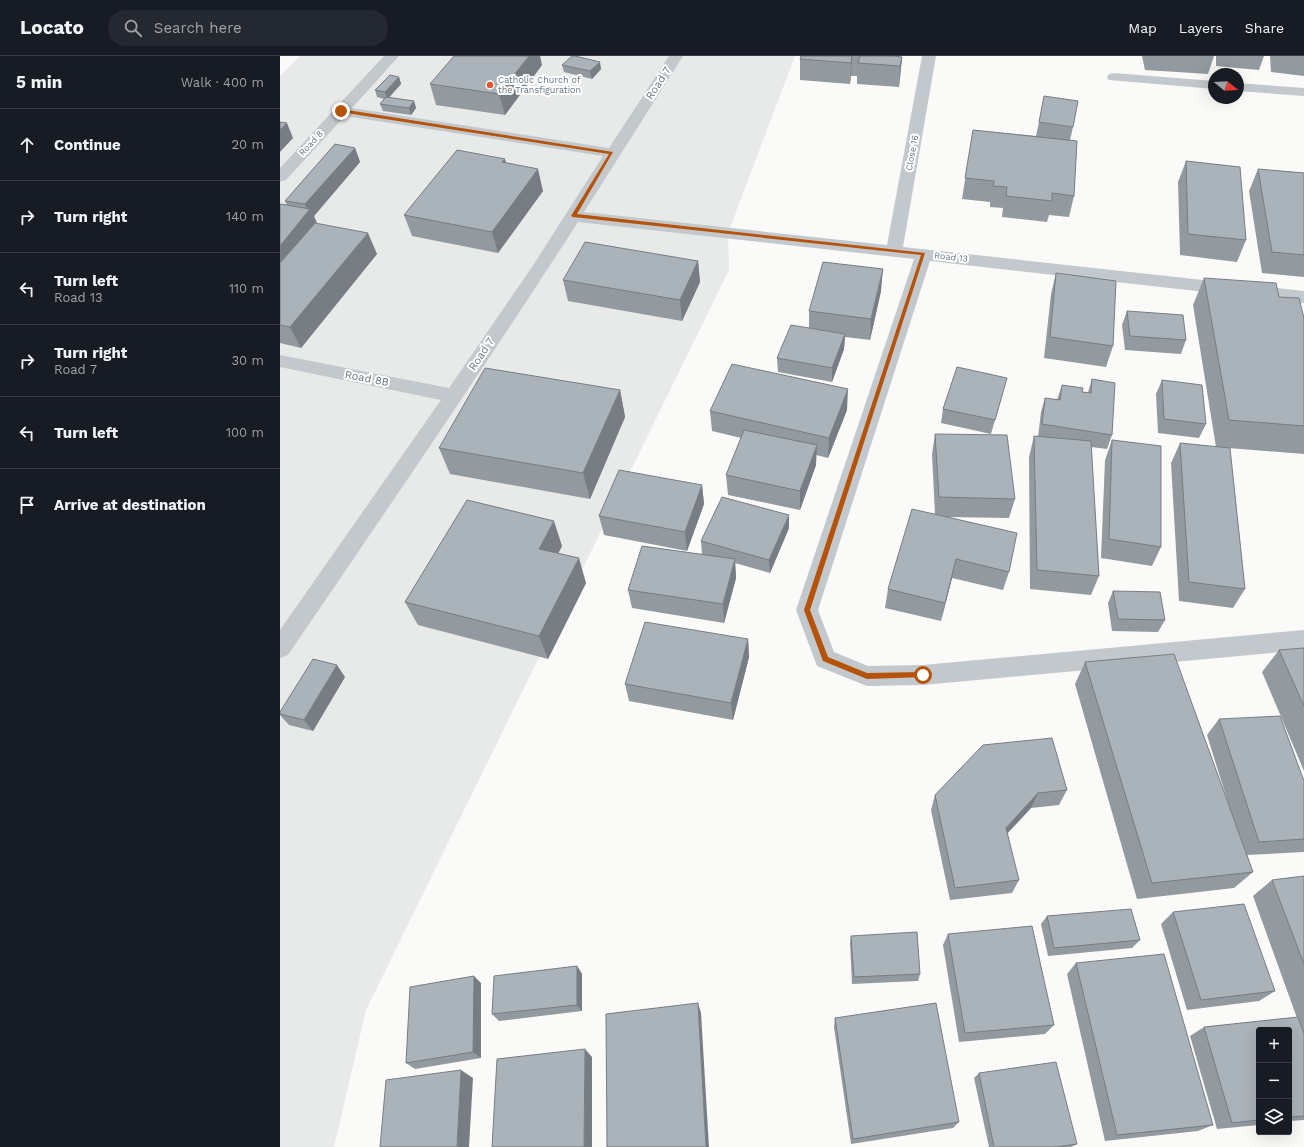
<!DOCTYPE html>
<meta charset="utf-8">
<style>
body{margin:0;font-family:"Work Sans",sans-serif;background:#242831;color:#f1f3f6}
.controls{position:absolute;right:12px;bottom:12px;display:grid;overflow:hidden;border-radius:4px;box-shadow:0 4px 16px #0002}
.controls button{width:36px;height:36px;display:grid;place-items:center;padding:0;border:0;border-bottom:1px solid #363941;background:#171b24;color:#f1f3f6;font:20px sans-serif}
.compass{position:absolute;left:928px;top:12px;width:36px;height:36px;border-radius:50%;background:#171b24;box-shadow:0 4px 16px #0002;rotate:108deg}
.stop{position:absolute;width:12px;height:12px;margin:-9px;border:3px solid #b45309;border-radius:50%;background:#fff}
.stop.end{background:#b45309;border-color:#fff;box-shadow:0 1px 4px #0008}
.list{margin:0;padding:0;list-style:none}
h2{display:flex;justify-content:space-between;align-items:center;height:52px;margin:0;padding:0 16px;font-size:17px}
h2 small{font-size:13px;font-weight:400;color:#9ea1a6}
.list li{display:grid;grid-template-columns:26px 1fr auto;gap:12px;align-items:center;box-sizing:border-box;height:72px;padding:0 16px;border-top:1px solid #363941}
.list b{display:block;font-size:15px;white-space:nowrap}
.list p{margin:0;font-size:13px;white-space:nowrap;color:#9ea1a6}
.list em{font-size:13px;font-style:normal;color:#9ea1a6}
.icon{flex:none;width:22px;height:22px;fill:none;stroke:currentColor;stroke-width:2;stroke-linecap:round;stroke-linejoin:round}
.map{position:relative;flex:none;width:1024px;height:1091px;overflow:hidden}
header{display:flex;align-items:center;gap:24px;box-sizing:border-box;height:56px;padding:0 20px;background:#171b24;border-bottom:1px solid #363941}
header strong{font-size:19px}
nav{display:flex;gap:22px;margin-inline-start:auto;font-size:14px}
.search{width:280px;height:36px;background:#242831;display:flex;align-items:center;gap:10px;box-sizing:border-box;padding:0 14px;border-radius:22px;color:#9ea1a6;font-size:15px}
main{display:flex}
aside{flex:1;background:#171b24}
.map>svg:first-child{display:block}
</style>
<header>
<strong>Locato</strong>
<div class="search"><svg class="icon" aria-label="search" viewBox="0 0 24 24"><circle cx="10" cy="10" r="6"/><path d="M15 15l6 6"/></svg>Search here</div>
<nav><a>Map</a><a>Layers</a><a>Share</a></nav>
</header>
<main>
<aside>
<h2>5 min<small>Walk · 400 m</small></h2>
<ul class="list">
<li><svg class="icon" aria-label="ahead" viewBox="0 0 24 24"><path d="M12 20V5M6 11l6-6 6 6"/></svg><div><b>Continue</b></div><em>20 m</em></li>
<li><svg class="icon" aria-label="right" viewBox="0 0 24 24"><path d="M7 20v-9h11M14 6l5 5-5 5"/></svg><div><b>Turn right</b></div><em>140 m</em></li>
<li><svg class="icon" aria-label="left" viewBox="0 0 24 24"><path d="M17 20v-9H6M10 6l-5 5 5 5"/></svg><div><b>Turn left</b><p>Road 13</p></div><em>110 m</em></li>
<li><svg class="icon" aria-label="right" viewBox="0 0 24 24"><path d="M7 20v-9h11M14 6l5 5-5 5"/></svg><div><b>Turn right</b><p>Road 7</p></div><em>30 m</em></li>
<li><svg class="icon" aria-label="left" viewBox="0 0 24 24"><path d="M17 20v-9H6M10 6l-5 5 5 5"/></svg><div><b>Turn left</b></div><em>100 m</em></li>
<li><svg class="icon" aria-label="arrive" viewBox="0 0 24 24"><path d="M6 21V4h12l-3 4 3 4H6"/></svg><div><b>Arrive at destination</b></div></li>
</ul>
</aside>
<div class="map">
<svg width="1024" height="1091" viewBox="0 0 1024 1091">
<rect width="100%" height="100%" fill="#fafaf8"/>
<path fill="#e8e9e9" d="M20,0h495l-67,177 1,37 -363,740 -32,137h-54v-1071z"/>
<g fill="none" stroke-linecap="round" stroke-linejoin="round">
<path fill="#c3c8cc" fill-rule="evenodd" d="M104,0h15l-47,52 257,40 60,-92h14l-99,156 303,33 35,-189h14l-33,191 401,44v12l-374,-42 -112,349 16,42 34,14 55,-1 381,-35v20l-381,35 -56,1 -50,-20 -21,-56 118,-351 -336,-37c-94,146 -192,289 -290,433l-8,3v-28l161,-230 -161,-33v-12l169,33 83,-121 71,-111 -258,-40 -59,64 -6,2v-14z
M834,17l100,8v8l-105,-9 -2,-3 2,-3z
M958,27l66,5v8l-66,-5z"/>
</g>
<path fill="#929a9f" d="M521,0h95l6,1 -3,30 -42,-3v-8h-6l-1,8 -50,-4v-21z
M862,0h72l-6,18 -63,-4z
M936,0h48l-5,14 -43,-4z
M990,0h34v20l-33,-4z
M262,9l-37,50 -69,-10 -6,-21z
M282,9l39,4 -9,10 -28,-7z
M119,21l2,7 -12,14 25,3 2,7 -5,7 -28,-4 -3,-7 4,-5 -7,-2 -2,-7z
M759,66l34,5 -3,13 4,56 -5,21 -20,-2 -2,7 -45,-5 1,-9 -13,-1v-5l-28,-3 11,-69 63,6z
M75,92l5,14 -46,54 2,7 61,31 -76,94 -21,-5v-139l7,1 -2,-4z
M906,105l60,79 -9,22 -57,-7 -2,-73z
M978,113l46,4v104l-42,-4 -13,-82z
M263,135l-45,62 -86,-17 -8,-21z
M418,205l2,21 -18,39 -114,-20 -5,-21z
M776,217l57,73 -7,21 -62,-9 7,-64z
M924,222l75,19 25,21v136l-88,-7 -23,-142z
M601,235l-11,49 -25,-3 -1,12 -12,33 -54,-10 -1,-14 32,-30v-17z
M847,255l59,29 -5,14 -56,-4 -3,-25z
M812,323l20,56 -5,14 -16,-2 8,129 -8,19 -61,-6 -1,-132 5,-21 4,1 3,-25 4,-14 12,2 5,-15 20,7h6z
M882,324l44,44 -7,14 -41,-5 -2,-39z
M340,334l5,27 -35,82 -140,-25 -11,-26z
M723,336l-12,42 -50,-11 2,-14z
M567,354l-19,48 -12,-3v10l-16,45 -72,-15 -2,-20 15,-37 -29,-7 -2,-20z
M655,378l80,65 -6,19 -64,-1 64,55 -6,18 -51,-12 -11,43 -56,-13 3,-19 47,-75 -3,-60z
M832,384l49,107 -9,19 -51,-8 4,-98z
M900,387l65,146 -12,19 -54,-7 -8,-138z
M422,429l2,19 -17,47 -83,-16 -5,-19z
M509,472l-19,45 -35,-10 1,15 -12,45 -92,-15 -4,-18 74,-36 -1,-13z
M282,490l-4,7 28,30 -38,76 -130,-34 -13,-23z
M833,535l52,29 -7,12 -46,-1 -4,-28z
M468,583l1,18 -16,63 -104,-19 -4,-17z
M1024,592v123l-42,-99 17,-22z
M805,606l145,147 -23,-74 12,-16 85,62v71l-57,3 6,17 -19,16 -97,11 -62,-215z
M65,621l-32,54 -24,-6 -9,-10v-3z
M787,734l-8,15 -28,3 -24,26 12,46 -7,13 -62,7 -19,-90 4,-15z
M1024,820v244l-15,1v-91h-30v95l-42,4 -27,-93 14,-9 93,-9 -44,-122 19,-16z
M893,856l102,79 -16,10 -72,9 -26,-86z
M767,860l93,24 -8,8 -84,8 -7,-32z
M668,878l106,91 -9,9 -86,8 -16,-97z
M571,880l69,38 -2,7 -66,3 -2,-41z
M796,907l137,162 -15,6 -93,10 -38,-167z
M297,910l5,8v37l-83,10 -7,-7z
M201,927v75l-66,11 -9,-6z
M555,962l124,104 -6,6 -102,16 -17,-117z
M699,1017l98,71 -6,3h-82l-15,-69z"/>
<path fill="#777d82" d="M249,0h11l2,9 -37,50 -6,-21z
M572,0l-1,20 -1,8 1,-21z
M622,1l-2,21 -1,9 1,-21z
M320,6l1,7 -9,10 -2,-8z
M119,21l2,7 -14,15 -2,-7z
M134,45l2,7 -5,7 -2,-7z
M7,67l6,15 -13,14v-22z
M75,92l5,14 -46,54 6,14 -40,50v-34l28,-35 -3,-7z
M225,103l6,21 -9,-18z
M258,113l5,22 -45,62 -6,-21z
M88,177l9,21 -76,94 -11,-21z
M418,205l2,21 -18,39 -2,-21z
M603,213l-2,22 -11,49 1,-21z
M565,278l-1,15 -12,33v-14z
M568,333l-1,21 -19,48 1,-20z
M340,334l5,27 -35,82 -7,-26z
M537,389l-1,20 -16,45v-19z
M422,429l2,19 -17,47 -2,-19z
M509,459v13l-19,45 -1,-13z
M274,465l8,25 -14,27 -9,-24z
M299,502l7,25 -38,76 -9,-23z
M455,503l1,19 -12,45 -1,-19z
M676,503l-4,19 -11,43 4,-18z
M468,583l1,18 -16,63 -2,-17z
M57,609l8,12 -32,54 -9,-11z
M758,737l-7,15 -32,34 7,-14z
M297,910l5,8v37l-5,-6z
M194,920l7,7v75l-8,-6z
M418,947l3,10 8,134h-3z
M305,993l7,8v90h-8z
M181,1014l12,8 -4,69h-12z"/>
<path fill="#aab3b9" stroke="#777d82" d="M174,0h75l-30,38 -69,-10z
M292,0h3l25,6 -10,9 -28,-6z
M521,0h51l-1,7 -51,-4z
M580,0h34l8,1 -2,9 -42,-3z
M110,19l9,2 -14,15 -10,-2z
M764,40l34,5 -5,26 -34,-5z
M106,41l28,4 -5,7 -29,-4z
M0,66l7,1 -7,7z
M693,74l104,11 -3,55 -22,-3v8l-46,-5 1,-9 -14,-1 1,-5 -29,-3z
M55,88l20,4 -50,56 -20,-3z
M177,94l48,9 -3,3 36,7 -46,63 -88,-17z
M906,105l54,6 6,73 -58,-6z
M978,113l46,4v82l-32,-3z
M0,148l30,5 -30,37z
M35,167l53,10 -78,94 -10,-2v-62z
M305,186l113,19 -18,39 -117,-20z
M543,206l60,7 -12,50 -62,-8z
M776,217l60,8 -3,65 -63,-9z
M924,222l72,5 3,14 20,1 5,20v108l-75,-6z
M847,255l56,4 3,25 -56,-4z
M511,269l54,9 -13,34 -55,-10z
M452,308l116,25 -19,49 -119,-27z
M677,311l50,11 -12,42 -52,-11z
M205,312l135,22 -37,83 -144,-25z
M812,323l23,4 -3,52 -70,-11 3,-26 15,2 2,-15 21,3 -1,4 9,1z
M882,324l40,5 4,39 -42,-5z
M464,374l73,15 -17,46 -74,-16z
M655,378l72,1 8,64 -76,-2z
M754,380l57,5 8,135 -62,-6z
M832,384l49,6v101l-52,-8z
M900,387l50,5 15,141 -56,-7z
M339,414l83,15 -17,47 -86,-16z
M442,441l67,18 -20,45 -68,-19z
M187,444l87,21 -15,28 40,9 -40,78 -134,-34z
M632,453l105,24 -8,39 -53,-13 -11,44 -57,-14z
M362,490l93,13 -12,45 -95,-14z
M833,535l47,1 5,28 -47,-1z
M365,566l103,17 -17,64 -106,-19z
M1024,592v58l-25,-56z
M894,598l79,218 -101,11 -67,-221z
M33,603l24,6 -33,55 -24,-6v-2z
M1000,660l24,65v58l-45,3 -40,-123z
M772,682l15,52 -29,3 -32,35 13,52 -64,8 -20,-93 48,-50z
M1024,820v88l-32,-84z
M964,848l31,87 -74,9 -28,-88z
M851,853l9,31 -86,8 -7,-32z
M752,870l22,99 -89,8 -17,-99z
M637,876l3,42 -66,3 -3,-41z
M884,898l49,171 -96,10 -41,-172z
M297,910v39l-85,9 2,-38z
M194,920l-1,76 -67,11 4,-76z
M418,947l8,144h-99l-1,-133z
M656,947l23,119 -106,17 -18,-121z
M1018,961l6,17v82l-15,1v-87h-30v90l-27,3 -28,-96z
M305,993l-1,98h-92l5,-88z
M776,1006l21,82 -22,3h-61l-15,-74z
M181,1014l-4,77h-77l6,-67z"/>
<path fill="#b45309" d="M61,53l272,43 -36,62 348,39 -115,357 18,47 39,16 56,-1 3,1v4l-59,2 -44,-18 -19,-51 117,-355 -348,-38 -2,-1 38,-62 -269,-42z"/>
<circle fill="#e4572e" stroke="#fff" stroke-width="1.5" cx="210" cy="29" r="4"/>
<g text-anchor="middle" stroke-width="4" stroke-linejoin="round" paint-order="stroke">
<g font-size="9" fill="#657683" stroke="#fff" text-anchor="start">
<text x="218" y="27">Catholic Church of<tspan x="218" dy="10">the Transfiguration</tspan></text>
</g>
<g font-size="9" fill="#657683" stroke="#fff">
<text transform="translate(31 87) rotate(-47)" y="3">Road 8</text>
<text transform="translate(632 97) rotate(-80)" y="3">Close 16</text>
<text transform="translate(671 201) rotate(6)" y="3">Road 13</text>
</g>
<g font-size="11" fill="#657683" stroke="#fff">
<text transform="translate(378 27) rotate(-57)" y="4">Road 7</text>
<text transform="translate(201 298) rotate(-56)" y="4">Road 7</text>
<text transform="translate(87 322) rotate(11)" y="4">Road 8B</text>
</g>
</g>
</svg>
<div class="controls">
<button>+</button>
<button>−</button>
<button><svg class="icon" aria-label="layers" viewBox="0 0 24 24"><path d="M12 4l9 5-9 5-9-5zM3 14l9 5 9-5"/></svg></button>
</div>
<svg class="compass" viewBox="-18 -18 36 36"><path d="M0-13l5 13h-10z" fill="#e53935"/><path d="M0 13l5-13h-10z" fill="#9ea1a6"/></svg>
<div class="stop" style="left:643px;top:619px"></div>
<div class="stop end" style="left:61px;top:55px"></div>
</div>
</main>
